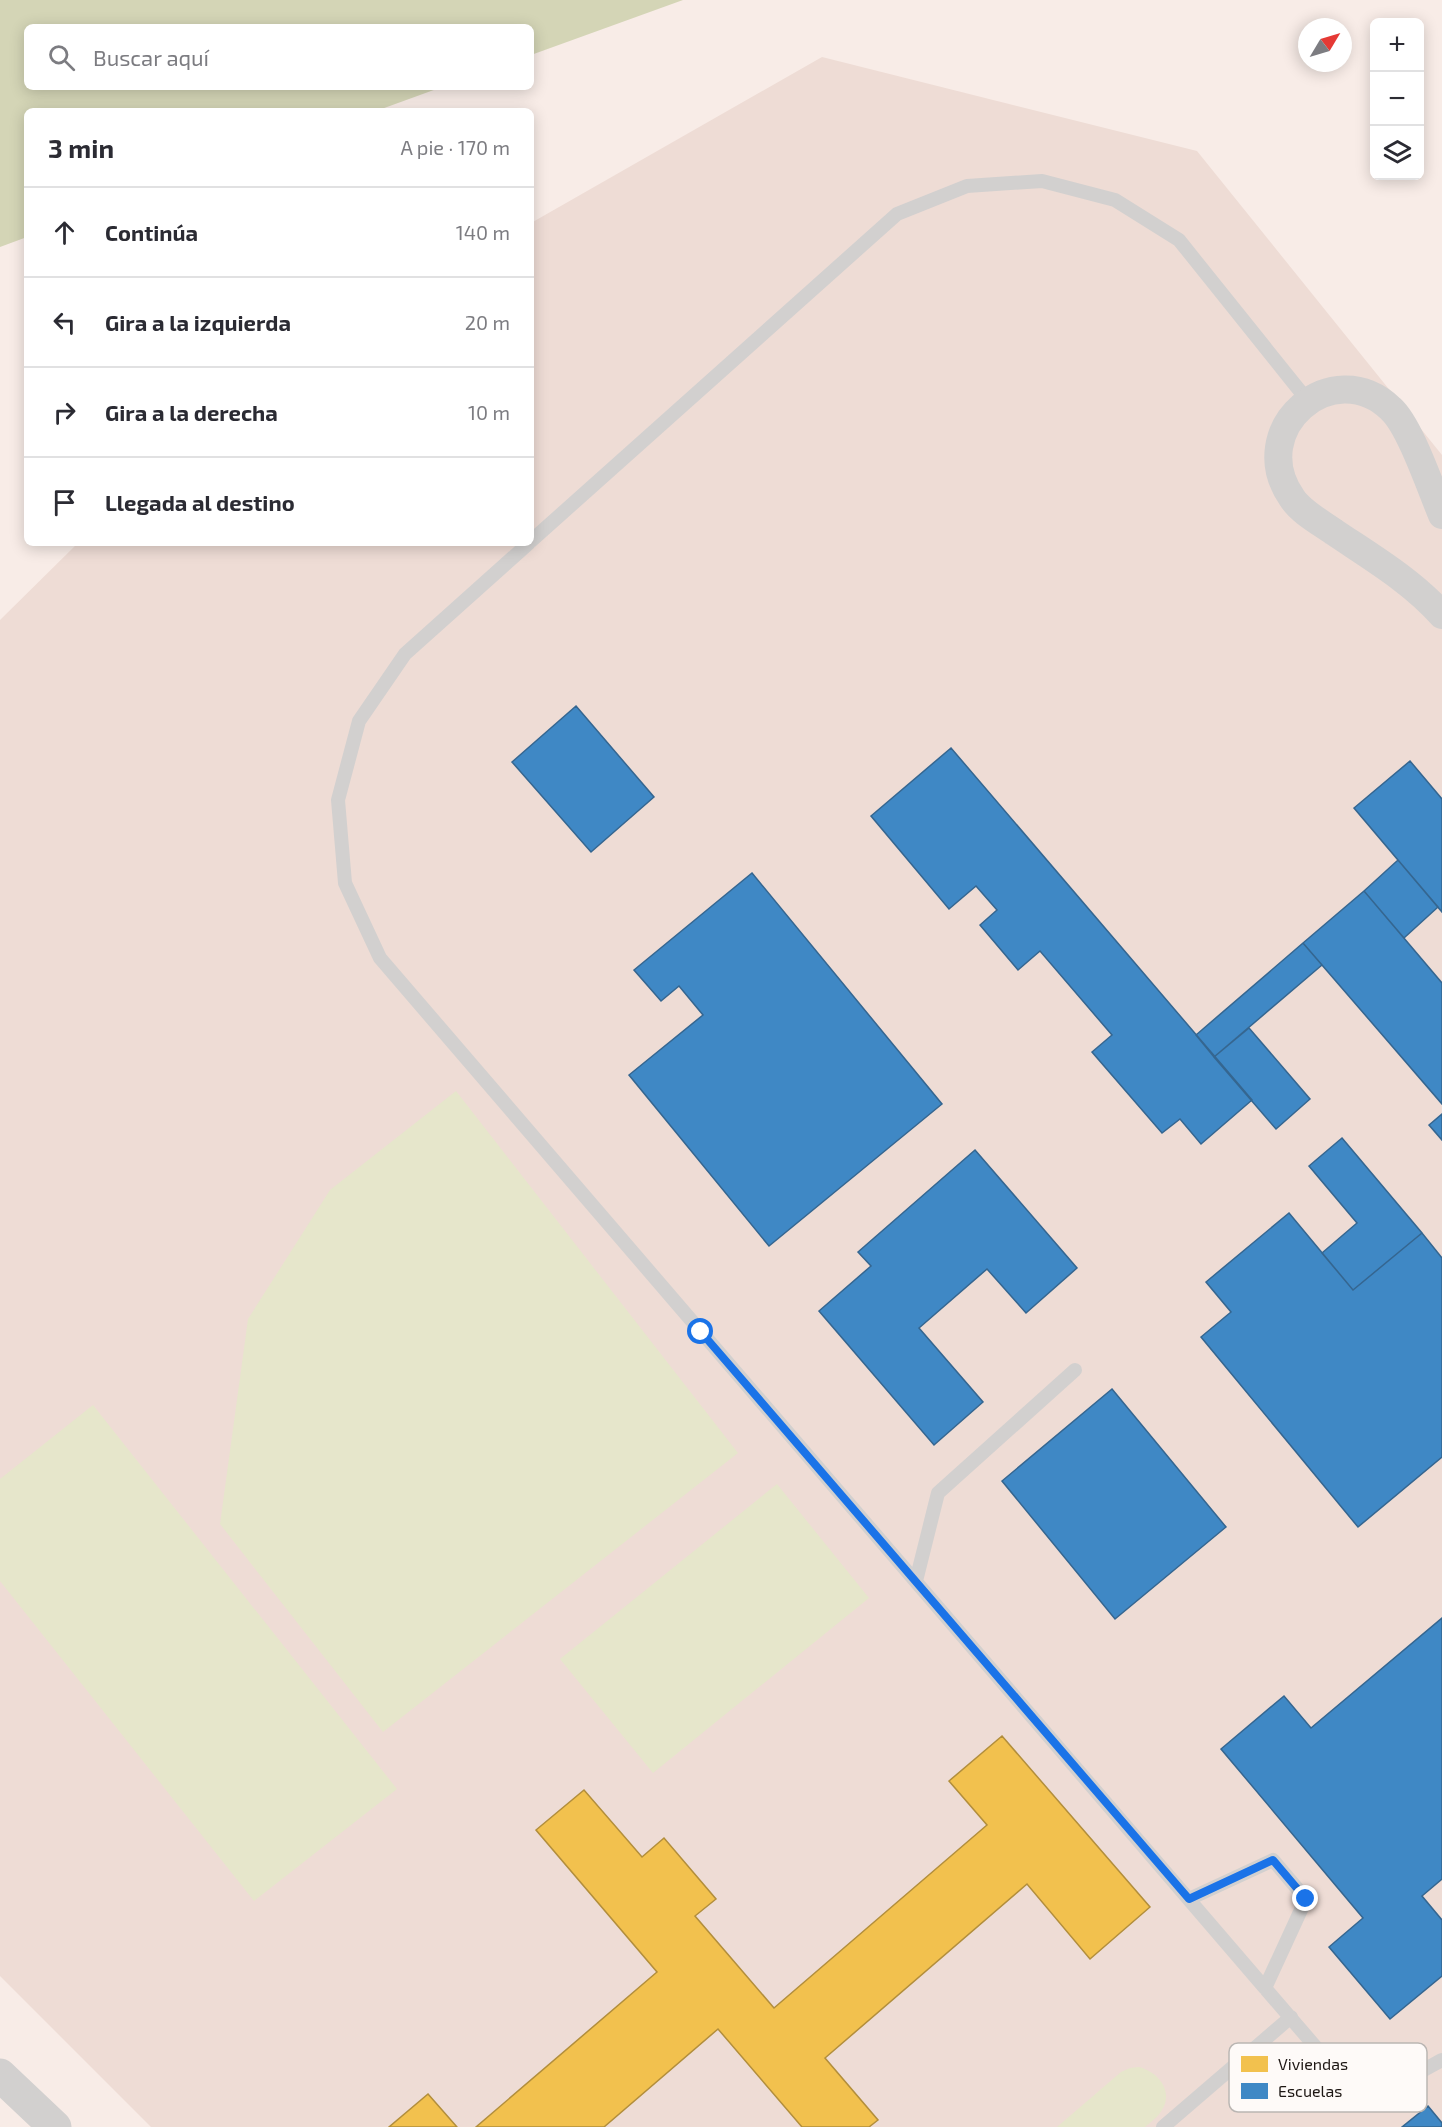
<!DOCTYPE html>
<html lang="es">
<meta charset="utf-8">
<style>
body{margin:0;font-family:"Exo 2",sans-serif;background:#f7f7f7;color:#2b2b33}
.controls{position:absolute;right:18px;top:18px;display:grid;overflow:hidden;border-radius:9px;box-shadow:0 3px 15px #0003}
.controls button{width:54px;height:54px;display:grid;place-items:center;padding:0;border:0;border-bottom:2px solid #e1e1e2;background:#fff;color:#2b2b33;font:30px sans-serif}
.compass{position:absolute;left:1298px;top:18px;width:54px;height:54px;border-radius:50%;background:#fff;box-shadow:0 3px 15px #0003;rotate:52deg}
.stop{position:absolute;width:18px;height:18px;margin:-14px;border:4px solid #1a73e8;border-radius:50%;background:#fff}
.stop.end{background:#1a73e8;border-color:#fff;box-shadow:0 2px 6px #0008}
.list{margin:0;padding:0;list-style:none}
h2{display:flex;justify-content:space-between;align-items:center;height:78px;margin:0;padding:0 24px;font-size:26px}
h2 small{font-size:20px;font-weight:400;color:#7c7c81}
.list li{display:grid;grid-template-columns:39px 1fr auto;gap:18px;align-items:center;box-sizing:border-box;height:90px;padding:0 24px;border-top:2px solid #e1e1e2}
.list b{display:block;font-size:22px;white-space:nowrap}
.list em{font-size:20px;font-style:normal;color:#7c7c81}
.icon{flex:none;width:33px;height:33px;fill:none;stroke:currentColor;stroke-width:2;stroke-linecap:round;stroke-linejoin:round}
.map{position:relative;flex:none;width:1442px;height:2127px;overflow:hidden}
.search{position:absolute;background:#fff;box-shadow:0 3px 15px #0003;left:24px;top:24px;width:510px;height:66px;display:flex;align-items:center;gap:15px;box-sizing:border-box;padding:0 21px;border-radius:9px;color:#7c7c81;font-size:22px}
.panel{position:absolute;background:#fff;box-shadow:0 3px 15px #0003;left:24px;top:108px;width:510px;height:438px;border-radius:9px}
.map>svg:first-child{display:block}
</style>
<div class="map">
<svg width="1442" height="2127" viewBox="0 0 1442 2127">
<rect width="100%" height="100%" fill="#f8ece7"/>
<path fill="#eedcd5" d="M822,57l375,94 245,304v1672h-1291l-151,-151v-1356l78,-77h453v-320z"/>
<path fill="#e6e6cb" d="M456,1091l282,362 -355,279 -163,-208 28,-205 82,-129z
M93,1405l304,384 -143,112 -254,-320v-102z
M777,1484l92,114 -216,175 -93,-114z
M1139,2067c19,5 35,24 23,43 -4,7 -11,12 -17,17h-88l64,-55 9,-4z"/>
<path fill="#d4d5b6" d="M0,0h683l-152,55v-28h-504v60h415l-66,24h-349v126l-27,10z"/>
<path fill="#f2c14e" stroke="#b28e3c" stroke-width="1.5" d="M1002,1736l148,171 -60,52 -63,-75 -202,174 53,62 -9,7h-67l-84,-98 -114,98h-128l181,-155 -121,-142 48,-40 58,67 22,-19 52,61 -21,17 79,92 213,-183 -38,-44z
M428,2094l29,33h-68z"/>
<path fill="#3f88c5" stroke="#356690" stroke-width="1.5" d="M576,706l78,91 -63,55 -79,-90z
M951,748l301,352 -51,44 -21,-25 -18,14 -70,-81 20,-17 -72,-84 -22,19 -38,-45 17,-15 -21,-24 -27,23 -78,-93z
M1410,761l32,38v113l-88,-104z
M1398,860l40,47 -34,31 -40,-47z
M752,873l190,231 -173,142 -140,-171 74,-60 -24,-29 -18,15 -27,-31z
M1364,891l78,92v121l-139,-161z
M1303,943l19,22 -108,92 -18,-22z
M1249,1028l61,71 -34,30 -62,-72z
M1442,1114v26l-13,-15z
M1342,1138l80,95 -69,57 -31,-37 35,-30 -48,-57z
M975,1150l102,118 -51,45 -39,-44 -68,59 64,74 -49,43 -115,-134 52,-45 -13,-14z
M1289,1213l64,77 69,-57 20,25v199l-84,70 -157,-190 30,-25 -25,-30z
M1112,1389l114,138 -111,92 -113,-138z
M1442,1618v261l-20,17 20,24v56l-52,43 -61,-72 34,-29 -142,-169 63,-53 27,32z
M1428,2106l14,17v4h-40z"/>
<g fill="none" stroke-linecap="round" stroke-linejoin="round">
<path stroke="#d2d0cf" stroke-width="14" d="M531,541l366,-327 70,-28 75,-5 73,19 64,40 129,161
M529,543l-124,111 -46,67 -21,79 7,83 35,75 964,1122c44,14 60,0 98,-20
M916,1581l22,-88 137,-123
M1189,1899l84,-39 33,39 -41,89
M1163,2127l128,-110"/>
<path stroke="#d2d0cf" stroke-width="28" d="M1442,515c-11,-26 -32,-89 -51,-106 -58,-56 -147,20 -99,89 9,14 28,24 42,34 37,25 78,49 108,83"/>
<path stroke="#d2d0cf" stroke-width="33" d="M0,2075l55,52"/>
</g>
<g fill="none" stroke-linecap="round" stroke-linejoin="round">
<path stroke="#1a73e8" stroke-width="8" d="M701,1332l488,567 84,-39 33,39"/>
</g>
<rect x="1229" y="2043" width="198" height="69" rx="9" fill="#fefaf8" stroke="#bab6b3" stroke-width="1.5"/>
<rect x="1241" y="2056" width="27" height="16" fill="#f2c14e"/>
<rect x="1241" y="2083" width="27" height="16" fill="#3f88c5"/>
<g font-size="16" fill="#1d1613">
<text x="1278" y="2070">Viviendas</text>
<text x="1278" y="2097">Escuelas</text>
</g>
</svg>
<div class="controls">
<button>+</button>
<button>−</button>
<button><svg class="icon" aria-label="layers" viewBox="0 0 24 24"><path d="M12 4l9 5-9 5-9-5zM3 14l9 5 9-5"/></svg></button>
</div>
<svg class="compass" viewBox="-18 -18 36 36"><path d="M0-13l5 13h-10z" fill="#e53935"/><path d="M0 13l5-13h-10z" fill="#7c7c81"/></svg>
<div class="stop" style="left:701px;top:1332px"></div>
<div class="stop end" style="left:1306px;top:1899px"></div>
<div class="search"><svg class="icon" aria-label="search" viewBox="0 0 24 24"><circle cx="10" cy="10" r="6"/><path d="M15 15l6 6"/></svg>Buscar aquí</div>
<section class="panel">
<h2>3 min<small>A pie · 170 m</small></h2>
<ul class="list">
<li><svg class="icon" aria-label="ahead" viewBox="0 0 24 24"><path d="M12 20V5M6 11l6-6 6 6"/></svg><div><b>Continúa</b></div><em>140 m</em></li>
<li><svg class="icon" aria-label="left" viewBox="0 0 24 24"><path d="M17 20v-9H6M10 6l-5 5 5 5"/></svg><div><b>Gira a la izquierda</b></div><em>20 m</em></li>
<li><svg class="icon" aria-label="right" viewBox="0 0 24 24"><path d="M7 20v-9h11M14 6l5 5-5 5"/></svg><div><b>Gira a la derecha</b></div><em>10 m</em></li>
<li><svg class="icon" aria-label="arrive" viewBox="0 0 24 24"><path d="M6 21V4h12l-3 4 3 4H6"/></svg><div><b>Llegada al destino</b></div></li>
</ul>
</section>
</div>
